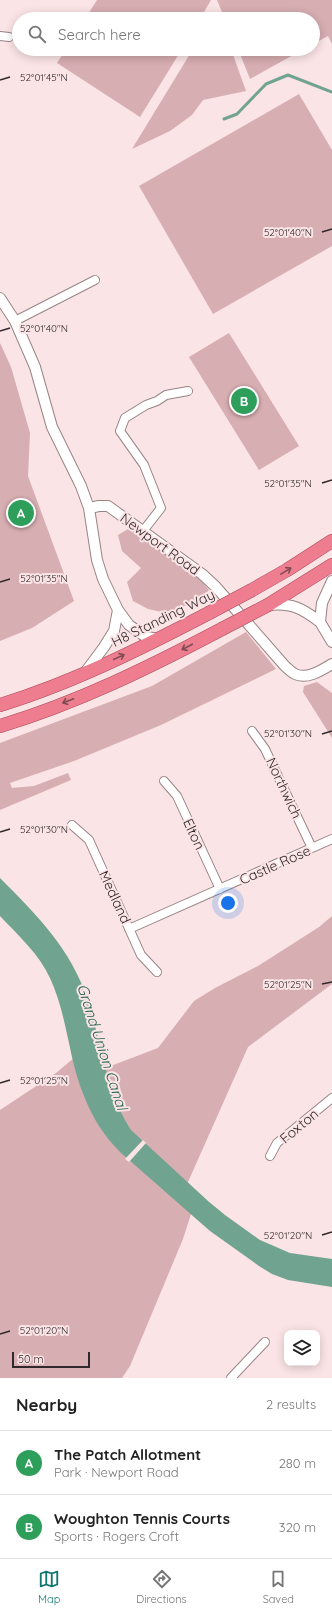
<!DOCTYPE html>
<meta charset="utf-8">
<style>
body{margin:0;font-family:Quicksand,sans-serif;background:#f6f6f6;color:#222}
.controls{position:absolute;right:12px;bottom:12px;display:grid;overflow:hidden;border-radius:8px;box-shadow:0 2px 10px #0003}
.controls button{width:36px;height:36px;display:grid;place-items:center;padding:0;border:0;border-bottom:1px solid #e0e0e0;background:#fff;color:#222;font:20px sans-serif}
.scale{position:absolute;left:12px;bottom:10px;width:78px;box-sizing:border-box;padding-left:4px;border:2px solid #312929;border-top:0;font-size:11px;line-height:14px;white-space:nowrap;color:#312929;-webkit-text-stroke:3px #fbe4e6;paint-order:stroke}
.you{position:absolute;left:228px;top:903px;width:14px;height:14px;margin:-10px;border:3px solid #fff;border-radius:50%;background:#1a73e8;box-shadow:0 0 0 6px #1a73e833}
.badge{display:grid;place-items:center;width:26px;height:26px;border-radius:50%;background:#0f766e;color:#fff;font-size:13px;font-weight:700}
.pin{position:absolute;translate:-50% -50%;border:2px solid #fff;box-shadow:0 1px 4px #0006}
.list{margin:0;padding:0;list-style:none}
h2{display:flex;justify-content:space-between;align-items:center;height:52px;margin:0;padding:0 16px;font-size:17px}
h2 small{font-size:13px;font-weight:400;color:#767676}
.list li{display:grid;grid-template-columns:26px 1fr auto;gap:12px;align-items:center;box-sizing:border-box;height:64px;padding:0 16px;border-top:1px solid #e0e0e0}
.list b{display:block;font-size:15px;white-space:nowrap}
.list p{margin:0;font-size:13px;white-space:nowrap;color:#767676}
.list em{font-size:13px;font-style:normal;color:#767676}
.icon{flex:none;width:22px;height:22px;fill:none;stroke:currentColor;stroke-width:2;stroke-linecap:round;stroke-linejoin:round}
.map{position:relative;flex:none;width:332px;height:1378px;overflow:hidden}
.search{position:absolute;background:#fff;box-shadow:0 2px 10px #0003;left:12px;right:12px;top:12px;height:44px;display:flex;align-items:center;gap:10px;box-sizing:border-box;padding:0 14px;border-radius:22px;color:#767676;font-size:15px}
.sheet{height:180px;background:#fff}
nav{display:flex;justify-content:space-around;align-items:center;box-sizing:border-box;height:56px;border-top:1px solid #e0e0e0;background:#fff;font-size:11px;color:#767676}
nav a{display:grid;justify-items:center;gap:2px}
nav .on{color:#0f766e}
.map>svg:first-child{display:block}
</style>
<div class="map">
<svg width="332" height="1378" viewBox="0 0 332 1378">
<rect width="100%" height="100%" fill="#fbe4e6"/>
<path fill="#d7aeb1" d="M97,0h114l-11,19h-115z
M217,0h115v44l-4,-8 -15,8v-25h-88z
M66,49h116l-42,68 -83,-54z
M193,49h38l15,42 -43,9 -11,15 -22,16 -38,18z
M238,49h66l-54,30z
M299,94l33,56v96l-119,68 -74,-128z
M229,333l70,113 -40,24 -70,-113z
M0,343l11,24 19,66 -2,43 46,125 -42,27 -32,13z
M128,529l69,47 12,14 -11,11 -32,12 -18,-4 -15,-8 -6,-19 14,-14 -19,-17 -4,-16z
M246,632l30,37 -115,56 -87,36 -64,22 2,5 22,-2 34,-13 3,7 -71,30v-67l152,-57z
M317,682l15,11v45l-29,-46 1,-6z
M332,916v68l-84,63 -60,135 3,32 -8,25 -53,127 -8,12h-122v-268l56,-37 44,-37 8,31 50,-19 36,-47 21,-13 43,-22 61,-39z"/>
<path fill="#70a390" d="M0,878c37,37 72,72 88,123 14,43 18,91 43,129l77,71 17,14 35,25 30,13 42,6v28l-44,-7 -16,-6 -13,-8 -49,-35 -90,-79c-16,-16 -28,-35 -36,-56 -16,-38 -16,-79 -34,-118 -11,-24 -32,-43 -50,-62z"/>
<path fill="#fbe4e6" d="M143,1140l3,3 -17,19 -4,-3z"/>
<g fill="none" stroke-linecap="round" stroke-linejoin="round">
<path stroke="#70a390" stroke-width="3" d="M224,119l13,-5 29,-30 22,-9 44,17"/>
<g stroke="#988485" stroke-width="10">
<path id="minor" d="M0,36l9,1
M15,321l80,-41
M143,531l18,-23 -17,-43 -24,-34 5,-13 21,-13 11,-4 9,-6 22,-4
M252,731l13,18 47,99
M164,781l13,15 43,93
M72,825l17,15 52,115 16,17
M129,929l203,-90
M270,1156l7,-13 55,-45
M231,1378l34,-36"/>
</g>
<g stroke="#988485" stroke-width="12">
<path id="tertiary" d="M0,298l15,23 20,46 17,60 29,59 8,22 8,52 6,19 15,31 11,15 17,12 14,2
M89,508l10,-2h9l94,68 14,13 68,78c3,3 7,7 11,9 12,6 27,-4 37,-10
M332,581l-10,22 -2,19 12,20
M269,605c23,-2 33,3 51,17
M84,674l20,-27 10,-16 4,-21"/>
</g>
<g stroke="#a94b59" stroke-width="14">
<path id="trunk" d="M252,590l35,-20 45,-29
M268,605l64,-40
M0,705c72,-22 142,-57 209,-92
M0,726c77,-23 150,-59 222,-97"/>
</g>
<use href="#minor" stroke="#fff" stroke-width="8"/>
<use href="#tertiary" stroke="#fff" stroke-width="10"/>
<use href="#trunk" stroke="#ee7e8f" stroke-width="13"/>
<g stroke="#a94b59" stroke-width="14" stroke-linecap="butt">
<path id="trunk-bridge" d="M209,613l43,-23
M222,629l46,-24"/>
</g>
<use href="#trunk-bridge" stroke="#ee7e8f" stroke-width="13"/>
</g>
<defs><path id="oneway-shaft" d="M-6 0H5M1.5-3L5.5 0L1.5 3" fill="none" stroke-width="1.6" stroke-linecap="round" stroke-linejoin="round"/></defs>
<g stroke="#7d4b52">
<use href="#oneway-shaft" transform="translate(286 571) rotate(-31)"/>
<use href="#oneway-shaft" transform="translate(187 647) rotate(152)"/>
<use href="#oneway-shaft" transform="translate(119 657) rotate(-25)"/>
<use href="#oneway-shaft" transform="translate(68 701) rotate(159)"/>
</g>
<path fill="none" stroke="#312929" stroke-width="1.5" d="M0,80l10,-3M322,232l10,-3M0,331l10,-3M322,483l10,-3M0,582l10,-3M322,734l10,-3M0,832l10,-3M322,984l10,-2M0,1083l10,-3M322,1235l10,-3M0,1334l10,-3"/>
<g text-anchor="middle" stroke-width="4" stroke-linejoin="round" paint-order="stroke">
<g font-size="14" fill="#312929" stroke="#fbe4e6">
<text transform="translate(160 544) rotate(36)" y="5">Newport Road</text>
<text transform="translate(163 618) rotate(-26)" y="5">H8 Standing Way</text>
<text transform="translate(284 788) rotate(65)" y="5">Northwich</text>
<text transform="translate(194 834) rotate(65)" y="5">Elton</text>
<text transform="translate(275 865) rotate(-24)" y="5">Castle Rose</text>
<text transform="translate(115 897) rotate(65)" y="5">Medland</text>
<text transform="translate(299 1126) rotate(-40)" y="5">Foxton</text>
</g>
<g font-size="15" font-style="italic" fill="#23634f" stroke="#fbe4e6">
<text transform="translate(102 1047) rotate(72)" y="5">Grand Union Canal</text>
</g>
</g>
<g font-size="10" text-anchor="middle" fill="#312929" stroke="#fbe4e6" stroke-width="4" stroke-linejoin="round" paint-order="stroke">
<text x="44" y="81">52°01'45"N</text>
<text x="288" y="236">52°01'40"N</text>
<text x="44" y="332">52°01'40"N</text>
<text x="288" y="487">52°01'35"N</text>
<text x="44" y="582">52°01'35"N</text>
<text x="288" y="737">52°01'30"N</text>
<text x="44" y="833">52°01'30"N</text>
<text x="288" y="988">52°01'25"N</text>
<text x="44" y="1084">52°01'25"N</text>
<text x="288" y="1239">52°01'20"N</text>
<text x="44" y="1334">52°01'20"N</text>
</g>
</svg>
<div class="controls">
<button><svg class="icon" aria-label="layers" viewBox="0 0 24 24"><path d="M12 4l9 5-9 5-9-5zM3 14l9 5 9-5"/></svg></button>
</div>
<div class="scale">50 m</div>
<div class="you"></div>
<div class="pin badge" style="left:21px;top:513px;background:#2e9e5b">A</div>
<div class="pin badge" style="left:244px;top:401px;background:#2e9e5b">B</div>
<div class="search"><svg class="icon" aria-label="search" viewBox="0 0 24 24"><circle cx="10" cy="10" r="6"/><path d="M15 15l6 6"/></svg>Search here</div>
</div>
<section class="sheet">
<h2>Nearby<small>2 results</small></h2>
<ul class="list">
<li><span class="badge" style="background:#2e9e5b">A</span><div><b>The Patch Allotment</b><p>Park · Newport Road</p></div><em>280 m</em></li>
<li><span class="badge" style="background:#2e9e5b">B</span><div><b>Woughton Tennis Courts</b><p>Sports · Rogers Croft</p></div><em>320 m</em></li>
</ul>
</section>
<nav>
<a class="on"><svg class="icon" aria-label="map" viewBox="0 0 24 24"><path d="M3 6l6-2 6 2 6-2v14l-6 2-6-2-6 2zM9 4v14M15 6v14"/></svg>Map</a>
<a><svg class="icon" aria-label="directions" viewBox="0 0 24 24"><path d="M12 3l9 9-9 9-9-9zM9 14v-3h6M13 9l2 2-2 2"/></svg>Directions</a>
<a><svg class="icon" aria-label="saved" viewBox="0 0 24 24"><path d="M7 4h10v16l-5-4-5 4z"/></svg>Saved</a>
</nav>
